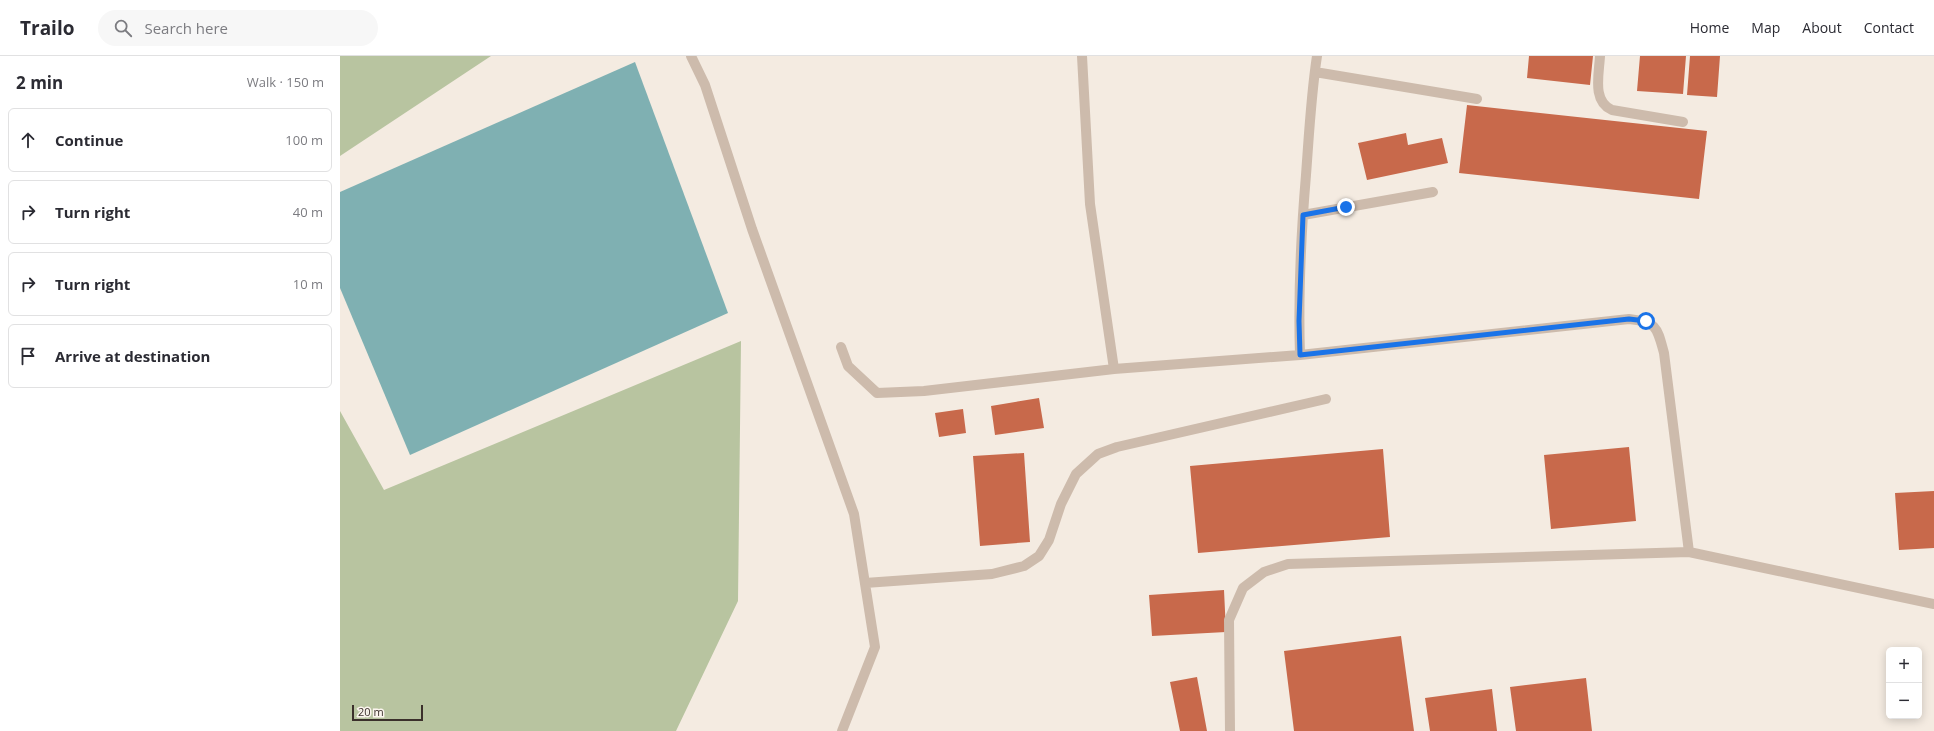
<!DOCTYPE html>
<meta charset="utf-8">
<style>
body{margin:0;font-family:"Open Sans",sans-serif;background:#f7f7f7;color:#2b2b33}
.controls{position:absolute;right:12px;bottom:12px;display:grid;overflow:hidden;border-radius:6px;box-shadow:0 2px 10px #0003}
.controls button{width:36px;height:36px;display:grid;place-items:center;padding:0;border:0;border-bottom:1px solid #e1e1e2;background:#fff;color:#2b2b33;font:20px sans-serif}
.scale{position:absolute;left:12px;bottom:10px;width:71px;box-sizing:border-box;padding-left:4px;border:2px solid #3b302b;border-top:0;font-size:11px;line-height:14px;white-space:nowrap;color:#3b302b;-webkit-text-stroke:3px #fbf5ee;paint-order:stroke}
.stop{position:absolute;width:12px;height:12px;margin:-9px;border:3px solid #1a73e8;border-radius:50%;background:#fff}
.stop.end{background:#1a73e8;border-color:#fff;box-shadow:0 1px 4px #0008}
.list{margin:0;padding:0;list-style:none}
h2{display:flex;justify-content:space-between;align-items:center;height:52px;margin:0;padding:0 16px;font-size:17px}
h2 small{font-size:13px;font-weight:400;color:#7c7c81}
.list li{display:grid;grid-template-columns:26px 1fr auto;gap:12px;align-items:center;box-sizing:border-box;height:64px;margin:0 8px 8px;padding:0 8px;border:1px solid #e1e1e2;border-radius:6px}
.list b{display:block;font-size:15px;white-space:nowrap}
.list em{font-size:13px;font-style:normal;color:#7c7c81}
.icon{flex:none;width:22px;height:22px;fill:none;stroke:currentColor;stroke-width:2;stroke-linecap:round;stroke-linejoin:round}
.map{position:relative;flex:none;width:1594px;height:675px;overflow:hidden}
header{display:flex;align-items:center;gap:24px;box-sizing:border-box;height:56px;padding:0 20px;background:#fff;border-bottom:1px solid #e1e1e2}
header strong{font-size:19px}
nav{display:flex;gap:22px;margin-inline-start:auto;font-size:14px}
.search{width:280px;height:36px;background:#f7f7f7;display:flex;align-items:center;gap:10px;box-sizing:border-box;padding:0 14px;border-radius:22px;color:#7c7c81;font-size:15px}
main{display:flex}
aside{flex:1;background:#fff}
.map>svg:first-child{display:block}
</style>
<header>
<strong>Trailo</strong>
<div class="search"><svg class="icon" aria-label="search" viewBox="0 0 24 24"><circle cx="10" cy="10" r="6"/><path d="M15 15l6 6"/></svg>Search here</div>
<nav><a>Home</a><a>Map</a><a>About</a><a>Contact</a></nav>
</header>
<main>
<aside>
<h2>2 min<small>Walk · 150 m</small></h2>
<ul class="list">
<li><svg class="icon" aria-label="ahead" viewBox="0 0 24 24"><path d="M12 20V5M6 11l6-6 6 6"/></svg><div><b>Continue</b></div><em>100 m</em></li>
<li><svg class="icon" aria-label="right" viewBox="0 0 24 24"><path d="M7 20v-9h11M14 6l5 5-5 5"/></svg><div><b>Turn right</b></div><em>40 m</em></li>
<li><svg class="icon" aria-label="right" viewBox="0 0 24 24"><path d="M7 20v-9h11M14 6l5 5-5 5"/></svg><div><b>Turn right</b></div><em>10 m</em></li>
<li><svg class="icon" aria-label="arrive" viewBox="0 0 24 24"><path d="M6 21V4h12l-3 4 3 4H6"/></svg><div><b>Arrive at destination</b></div></li>
</ul>
</aside>
<div class="map">
<svg width="1594" height="675" viewBox="0 0 1594 675">
<rect width="100%" height="100%" fill="#f4ebe1"/>
<path fill="#b8c4a0" d="M0,0h151l-151,100z
M401,285l-3,260 -62,130h-336v-320l44,79z"/>
<path fill="#7fb0b2" d="M295,6l93,251 -318,142 -70,-167v-96z"/>
<path fill="#c8694b" d="M1189,0h64l-3,29 -63,-7z
M1300,0h46l-3,38 -46,-3z
M1350,0h30l-3,41 -30,-2z
M1127,49l240,26 -8,68 -240,-26z
M1066,77l2,12 34,-7 6,25 -81,17 -9,-37z
M699,342l5,30 -49,7 -4,-29z
M623,353l3,24 -27,4 -4,-24z
M1289,391l7,74 -85,8 -7,-74z
M1043,393l7,88 -192,16 -8,-87z
M684,397l6,89 -50,4 -7,-90z
M1594,435v57l-35,2 -4,-57z
M884,534l2,42 -74,4 -3,-41z
M1061,580l13,95h-120l-10,-80z
M857,621l10,54h-27l-10,-49z
M1246,622l6,53h-76l-6,-44z
M1152,633l5,42h-67l-5,-33z"/>
<g fill="none" stroke-linecap="round" stroke-linejoin="round">
<path stroke="#cdbbac" stroke-width="10" d="M351,0l14,29 47,144 102,285 21,133 -33,84
M742,0l8,148 24,165
M977,0c-6,39 -8,79 -11,119 -5,59 -8,120 -6,180l329,-36c28,3 28,8 35,34l25,199
M1260,0c-1,19 -8,45 12,54l71,12
M975,16l162,27
M963,159l130,-23
M501,291l7,19 29,27 47,-2 190,-22 186,-14
M525,527l127,-9 32,-8 15,-10 10,-16 12,-36 15,-30 22,-20 19,-7 209,-48
M890,675l-1,-111 14,-32 21,-16 24,-8 401,-12 245,52"/>
</g>
<g fill="none" stroke-linecap="round" stroke-linejoin="round">
<path stroke="#1a73e8" stroke-width="5" d="M1006,151l-43,8 -4,106 1,34 329,-36 17,2"/>
</g>
</svg>
<div class="controls">
<button>+</button>
<button>−</button>
</div>
<div class="scale">20 m</div>
<div class="stop" style="left:1306px;top:265px"></div>
<div class="stop end" style="left:1006px;top:151px"></div>
</div>
</main>
